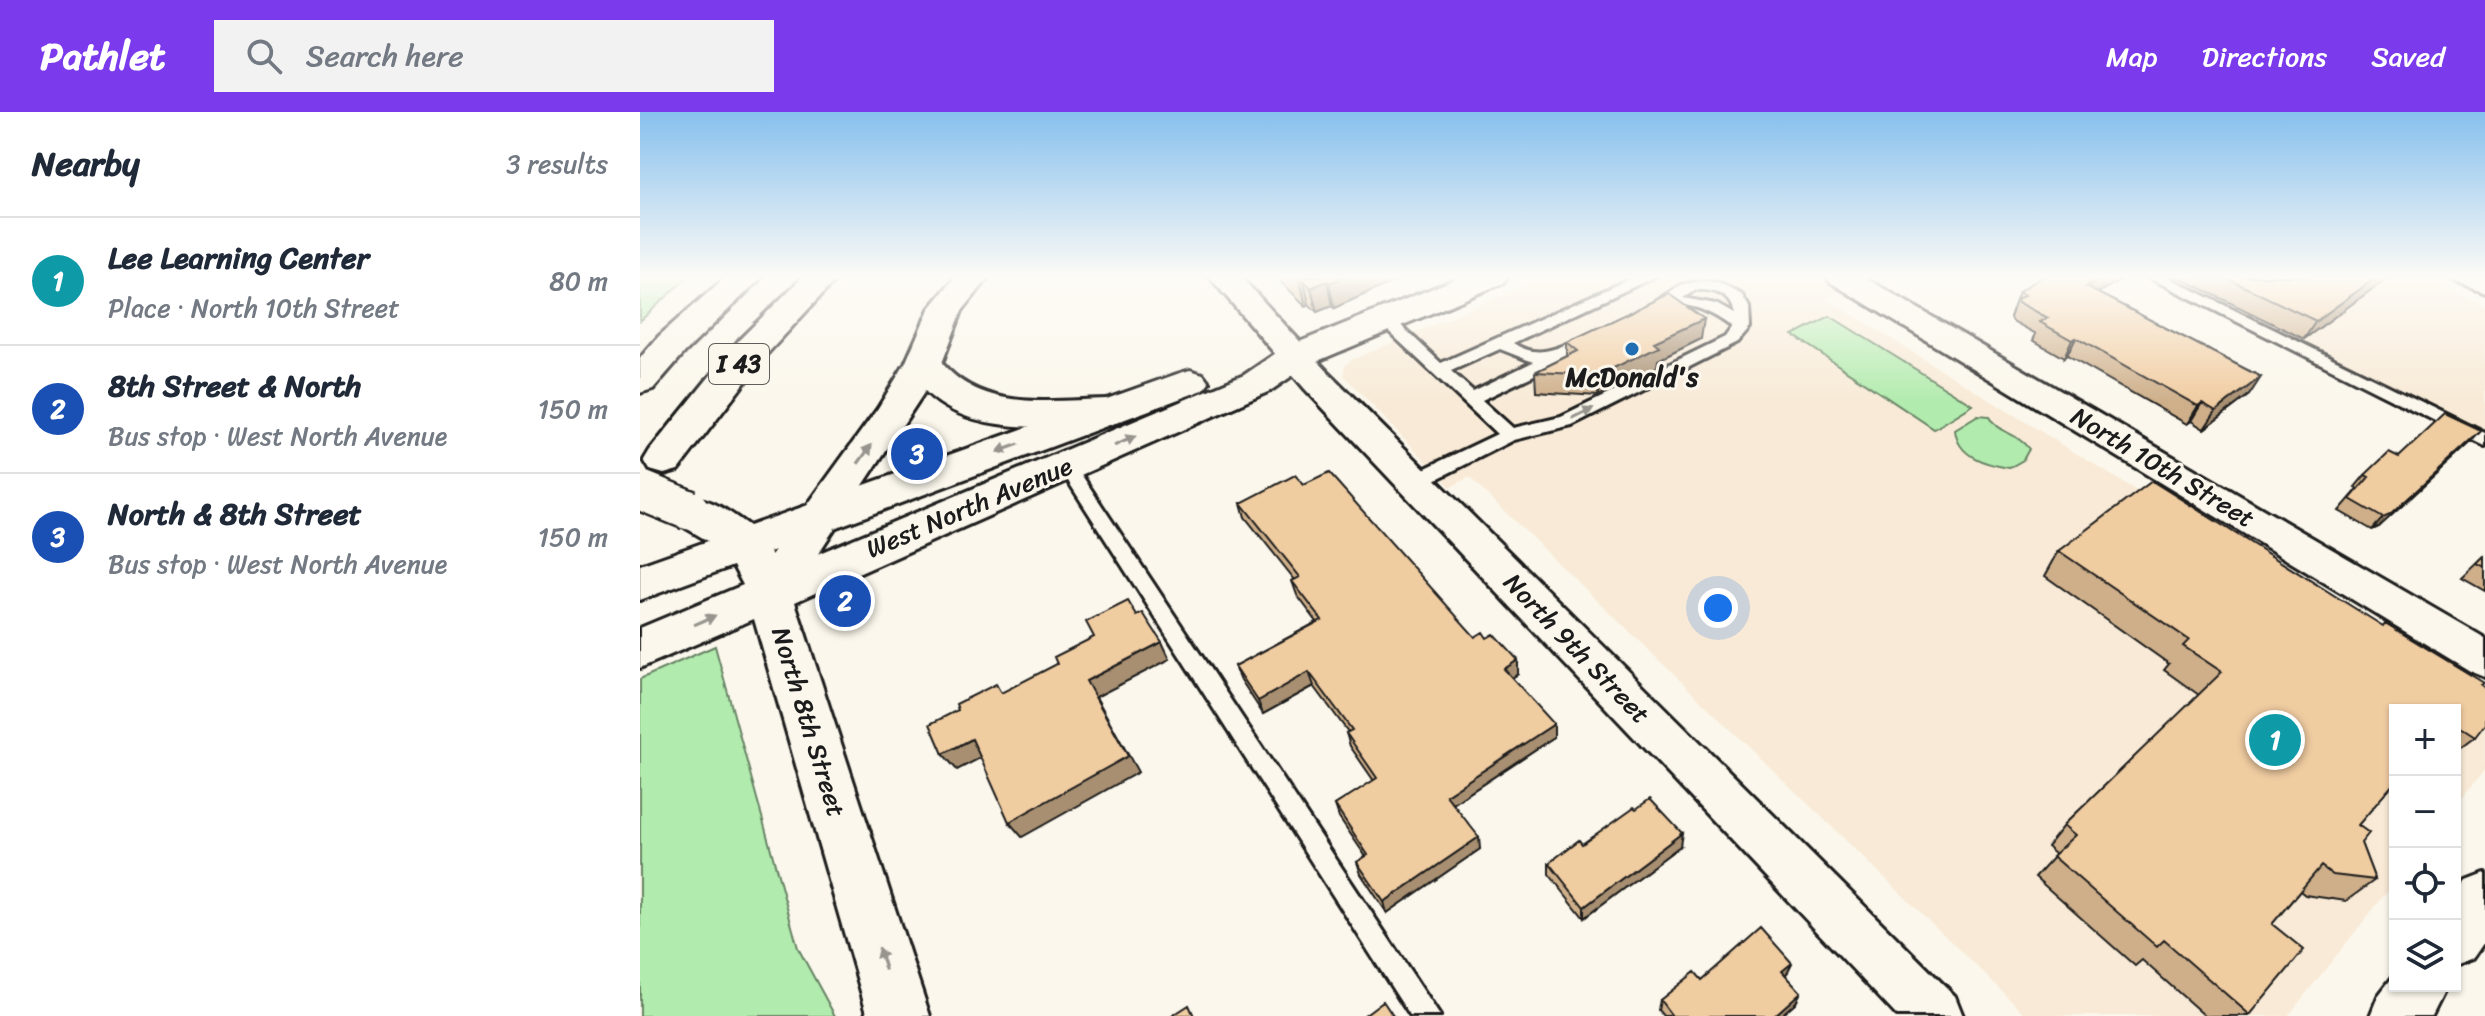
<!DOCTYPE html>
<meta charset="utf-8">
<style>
body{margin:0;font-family:Sriracha,sans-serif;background:#f2f2f3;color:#1f2937}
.controls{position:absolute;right:24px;bottom:24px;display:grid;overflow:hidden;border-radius:0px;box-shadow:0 2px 6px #0004}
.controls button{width:72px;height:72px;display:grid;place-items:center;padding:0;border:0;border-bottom:2px solid #e0e1e3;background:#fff;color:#1f2937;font:40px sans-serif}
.you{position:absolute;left:1078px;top:496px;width:28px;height:28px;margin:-20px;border:6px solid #fff;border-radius:50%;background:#1a73e8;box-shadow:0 0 0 12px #1a73e833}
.badge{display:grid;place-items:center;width:52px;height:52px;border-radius:50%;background:#7c3aed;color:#fff;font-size:26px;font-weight:700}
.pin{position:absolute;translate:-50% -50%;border:4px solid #fff;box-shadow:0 2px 8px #0006}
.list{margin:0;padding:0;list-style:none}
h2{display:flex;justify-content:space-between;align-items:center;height:104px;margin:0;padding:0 32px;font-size:34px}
h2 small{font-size:26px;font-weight:400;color:#747a83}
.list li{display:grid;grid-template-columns:52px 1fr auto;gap:24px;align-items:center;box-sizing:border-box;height:128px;padding:0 32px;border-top:2px solid #e0e1e3}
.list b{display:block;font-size:30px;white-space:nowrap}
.list p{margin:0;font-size:26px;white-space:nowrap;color:#747a83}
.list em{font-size:26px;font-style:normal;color:#747a83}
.icon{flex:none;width:44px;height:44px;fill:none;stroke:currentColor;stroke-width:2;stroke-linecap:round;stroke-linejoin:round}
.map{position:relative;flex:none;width:1845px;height:904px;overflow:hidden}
header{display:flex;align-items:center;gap:48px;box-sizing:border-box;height:112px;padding:0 40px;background:#7c3aed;color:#fff}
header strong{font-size:38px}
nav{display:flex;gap:44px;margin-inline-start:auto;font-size:28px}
.search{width:560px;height:72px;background:#f2f2f3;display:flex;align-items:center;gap:20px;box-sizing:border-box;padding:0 28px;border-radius:0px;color:#747a83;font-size:30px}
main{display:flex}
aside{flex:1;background:#fff}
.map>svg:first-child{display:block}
</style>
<header>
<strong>Pathlet</strong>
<div class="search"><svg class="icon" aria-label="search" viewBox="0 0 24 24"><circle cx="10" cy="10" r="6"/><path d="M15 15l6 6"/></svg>Search here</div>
<nav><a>Map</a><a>Directions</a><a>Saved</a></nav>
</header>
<main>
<aside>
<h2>Nearby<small>3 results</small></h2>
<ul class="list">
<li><span class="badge" style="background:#0f9aa8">1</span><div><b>Lee Learning Center</b><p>Place · North 10th Street</p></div><em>80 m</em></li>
<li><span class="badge" style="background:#1a4fb4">2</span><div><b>8th Street &amp; North</b><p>Bus stop · West North Avenue</p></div><em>150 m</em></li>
<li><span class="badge" style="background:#1a4fb4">3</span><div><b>North &amp; 8th Street</b><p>Bus stop · West North Avenue</p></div><em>150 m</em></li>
</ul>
</aside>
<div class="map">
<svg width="1845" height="904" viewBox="0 0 1845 904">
<rect width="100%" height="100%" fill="#fbf7ec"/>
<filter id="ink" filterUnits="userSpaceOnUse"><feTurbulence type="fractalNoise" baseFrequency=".0125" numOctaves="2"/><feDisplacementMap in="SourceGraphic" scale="16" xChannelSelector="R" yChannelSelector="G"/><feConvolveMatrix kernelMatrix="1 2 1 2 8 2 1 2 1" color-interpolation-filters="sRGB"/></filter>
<g filter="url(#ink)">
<path fill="#f8ead6" d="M907,164h267l26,15 -13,8 658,408v62l-30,38v-97h-60v172l-107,134h-260l-559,-539 -18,10 -108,-112 2,-10 6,-5z
M1527,164h249l69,29v125z"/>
<path fill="#b2ebae" stroke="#678465" stroke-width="2" d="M0,164h42l4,3 -46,42z
M1190,204l143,89 -39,24 -141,-94z
M1338,304l11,1c9,17 25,13 40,32l-6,11 -14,8c-24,-4 -51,-11 -54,-38z
M75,534l83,302 37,68h-195v-337z"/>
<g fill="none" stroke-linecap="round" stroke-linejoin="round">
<g stroke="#1c1c1c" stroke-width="6">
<path id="lane" d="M996,164h20l-143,67c29,19 48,1 77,-7l8,5 -2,3 -37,16 -2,4 -75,36 31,28 48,-11 164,-80 7,-10c-16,-12 -42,-27 -62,-20 -10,4 -13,10 -25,8v-6l38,-25 23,-3 12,2 24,12 7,12 1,21 -13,15 -165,83 -58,14 -93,47h-14l-2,-5 2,-5 90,-43 -117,-111v-6h12l49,46zM1055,178c18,-1 36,4 39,24l-18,-10 -33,-6zM860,237l33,13 -60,29 -22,-20z
M1506,164h19l320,157v13z
M427,348l6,2 367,554h-30l-349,-546 -3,-4z"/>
</g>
<g stroke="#1c1c1c" stroke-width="6">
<path id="street" d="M569,164h31l89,97 626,623 8,20h-66l-592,-627z
M1186,164h36l623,362v39l-15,-6 -640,-389z
M1813,164h32v16l-28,-10z
M1845,761v69l-11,16 -19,7v-69l12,-16z
M1755,862v12h52l-15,30h-62l8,-20z"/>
</g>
<g stroke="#1c1c1c" stroke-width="6">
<path id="secondary" d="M823,164h45l-5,7 -195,82 -38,26 -475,211 135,414h-62l-114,-397 -114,49v-40l103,-43 -10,-19 -93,34v-35l68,-24 -34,-20 -6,-11 6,-11c28,-8 53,11 75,27l428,-152 13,-4 13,4 6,8 -6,8 -433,162 9,18 465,-195 38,-26z"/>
</g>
<g stroke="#1c1c1c" stroke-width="6">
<path id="highway" d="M87,164h36l-78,76 -32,37 -13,4v-35l19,-22z
M164,164h35l-73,79 -88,115 -14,4 -14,-4 -6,-10 6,-10 90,-111z
M316,164h34l-28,35 -20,52c41,49 108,37 166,36l14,4 5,9 -5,9 -14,4c-57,1 -138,12 -183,-34l-140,213 -16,5 -16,-5 -7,-12 7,-12 125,-172 27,-44 24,-55z"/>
</g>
<use href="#lane" fill="#fbf7ec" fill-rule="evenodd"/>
<use href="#street" fill="#fbf7ec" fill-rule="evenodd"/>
<use href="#secondary" fill="#fbf7ec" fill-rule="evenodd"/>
<use href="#highway" fill="#fbf7ec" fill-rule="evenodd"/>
<g stroke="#1c1c1c" stroke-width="44" stroke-linecap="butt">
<path id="secondary-bridge" d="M0,378l49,20"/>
</g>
<use href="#secondary-bridge" stroke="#fbf7ec" stroke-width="39"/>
</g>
<path fill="#ceaf8a" stroke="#1c1c1c" stroke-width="2" d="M640,164h126l-72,32 -2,-2 -15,6 -8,-8 -3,2 -25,-24z
M1487,164l-29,17 163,84 -12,18 -45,34 -13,-8 -4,3 -120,-68 -3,2 -31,-18 3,-6 -25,-14 -1,-3 9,-26z
M1536,164h214l-86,63z
M1061,227l-43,21 -1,7 -59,29 -62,-4 -1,-20 32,-16v-14z
M1829,332l-90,83 -7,3 -33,-19 19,-22 -3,-2 10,-12 34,-18z
M664,373l171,152 12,1 31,22v14l-6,4 42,59 -101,67 27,45 -93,64 -26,-39 -4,-12 9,-5 -27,-40 -4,-12 39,-24 -24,-35 -4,-13 2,-1 -34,-46 -51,28 -22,-34 -6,-14 82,-44 -20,-27 -5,-14 3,-1 -50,-63 -4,-14z
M1419,439l324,75 98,59 -6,52 -20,15v-42l-97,115 3,18 14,37 -29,21 -41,-6 -5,-4 -28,33 -23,92h-44l-63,-56 -7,6 -100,-89 21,-23 -9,-8 17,-21 135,-130 -35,-25 5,-6 -124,-88z
M1845,444v35l-23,-13z
M942,732l98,2 -96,72 -35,-44v-11z
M1147,861l-2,2 11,27 -16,14h-117l-5,-6 2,-10 42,-20z"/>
<path fill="#a88f71" stroke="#1c1c1c" stroke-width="2" d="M707,164h59l-72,32 -5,-25z
M1465,164h22l-49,28 8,-17z
M1738,164h12l-86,63 12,-18z
M664,168l5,24 -3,2 -6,-25z
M687,169l5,25 -15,6 -6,-24z
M1064,207l-3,20 -43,21 -1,7 -59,29 1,-21 55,-33z
M1436,226l-9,18 -3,2 8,-18z
M1621,265l-12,18 -45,34 12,-18z
M1562,291l-11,18 -4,3 11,-18z
M1841,319l-12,13 -90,83 -7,3 11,-12z
M522,530l8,17 -74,38 42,75 -116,65 -13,-15 77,-141z
M878,548v14l-13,8 -1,-13z
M669,560l5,14 -51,28 -5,-13z
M914,612v13l-106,70 -2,-12z
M332,627l14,16 -29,15 -14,-16z
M1042,721l-2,13 -96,72v-11z
M839,725l1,12 -93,64 -3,-11z
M1152,851l-5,10 -10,8 5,-10z
M1161,880l-5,10 -16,14h-6z"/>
<path fill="#f0cca1" stroke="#1c1c1c" stroke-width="2" d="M654,164h53l-18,7 -2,-2 -16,7 -7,-8 -4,1z
M1404,164h61l-19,11 175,90 -45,34 -14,-8 -4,3 -122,-68 -4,2 -32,-18 8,-4 -30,-16 -1,-3 8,-4 -6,-4z
M1582,164h156l-62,45z
M1029,182l35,25 -50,23 5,4 -60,29 -64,-3 43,-21 -11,-9z
M1805,302l36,17 -91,84 -7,3 -33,-19 19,-22 -4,-2 24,-23 10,5z
M689,361l146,164 8,-5 4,6 7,-4 24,26 -14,9 50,55 -108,71 33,42 -95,65 -27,-40 11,-7 -33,-50 42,-27 -31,-45 6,-3 -43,-58 -51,29 -23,-35 87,-46 -30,-39 8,-4 -59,-74 54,-28 9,10z
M1512,369l231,145 2,-3 99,60 -3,2 4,3v36l-10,13 -20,-13v-14h-60v72l-37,43 11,8 -8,10 14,37 -42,-5 -12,-9 -49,58 32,26 -54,65 -86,-75 -7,7 -104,-91 23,-21 -12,-10 158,-153 -39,-26 6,-6 -130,-89z
M1845,444v12l-8,-4z
M488,489l9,15 6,-3 19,29 -76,39 42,75 -119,66 -37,-83 -29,15 -13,-30 28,-14 -2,-6 40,-20 5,9 56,-29 -3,-7 40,-20 -8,-15z
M1010,687l32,34 -98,74 -35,-44 30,-23 3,4 52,-37 2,2z
M1121,816l31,35 -10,8 19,21 -27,24h-102l-12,-16 35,-28 7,8z
M743,889l10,15h-30z
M549,893l5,11h-22z"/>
<defs><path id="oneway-solid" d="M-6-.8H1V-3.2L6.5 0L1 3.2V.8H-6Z" transform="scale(2)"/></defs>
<g fill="#97948e">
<use href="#oneway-solid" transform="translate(943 302) rotate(-26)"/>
<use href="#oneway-solid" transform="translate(485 329) rotate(-24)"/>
<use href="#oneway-solid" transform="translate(368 336) rotate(160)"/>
<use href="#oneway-solid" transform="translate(225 342) rotate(-54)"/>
<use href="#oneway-solid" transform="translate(65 508) rotate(-24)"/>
<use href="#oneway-solid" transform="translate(242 847) rotate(-107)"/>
</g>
</g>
<linearGradient id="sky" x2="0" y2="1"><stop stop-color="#87c0ee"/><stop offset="0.57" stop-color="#fdfbf6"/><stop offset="1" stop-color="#fdfbf6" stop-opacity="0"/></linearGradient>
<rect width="1845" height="290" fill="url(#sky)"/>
<circle fill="#1f6fb2" stroke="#fbf7ec" stroke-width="3" cx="992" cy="237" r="8"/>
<g text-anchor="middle" stroke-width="6" stroke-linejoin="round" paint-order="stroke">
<rect fill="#fbf7ec" stroke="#5f5e5a" stroke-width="2" x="69" y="232" width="60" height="40" rx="6"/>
<g font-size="24" font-weight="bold" fill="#1c1c1c">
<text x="99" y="260">I 43</text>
</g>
<g font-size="26" font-weight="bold" fill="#1c1c1c" stroke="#fbf7ec">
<text x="992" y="274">McDonald's</text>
</g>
<g font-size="26" fill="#1c1c1c" stroke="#fbf7ec">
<text transform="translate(1523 355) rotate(31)" y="9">North 10th Street</text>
<text transform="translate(329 395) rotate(-23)" y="9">West North Avenue</text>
<text transform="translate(937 536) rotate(46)" y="9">North 9th Street</text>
<text transform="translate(169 610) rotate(73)" y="9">North 8th Street</text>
</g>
</g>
</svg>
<div class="controls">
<button>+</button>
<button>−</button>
<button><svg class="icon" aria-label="locate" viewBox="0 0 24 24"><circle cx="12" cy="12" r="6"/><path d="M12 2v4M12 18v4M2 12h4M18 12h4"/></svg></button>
<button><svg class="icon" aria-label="layers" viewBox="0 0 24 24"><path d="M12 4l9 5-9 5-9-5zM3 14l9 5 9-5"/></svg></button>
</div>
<div class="you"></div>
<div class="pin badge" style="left:1635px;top:628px;background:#0f9aa8">1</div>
<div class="pin badge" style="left:205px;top:489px;background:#1a4fb4">2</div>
<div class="pin badge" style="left:277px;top:342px;background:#1a4fb4">3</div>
</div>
</main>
